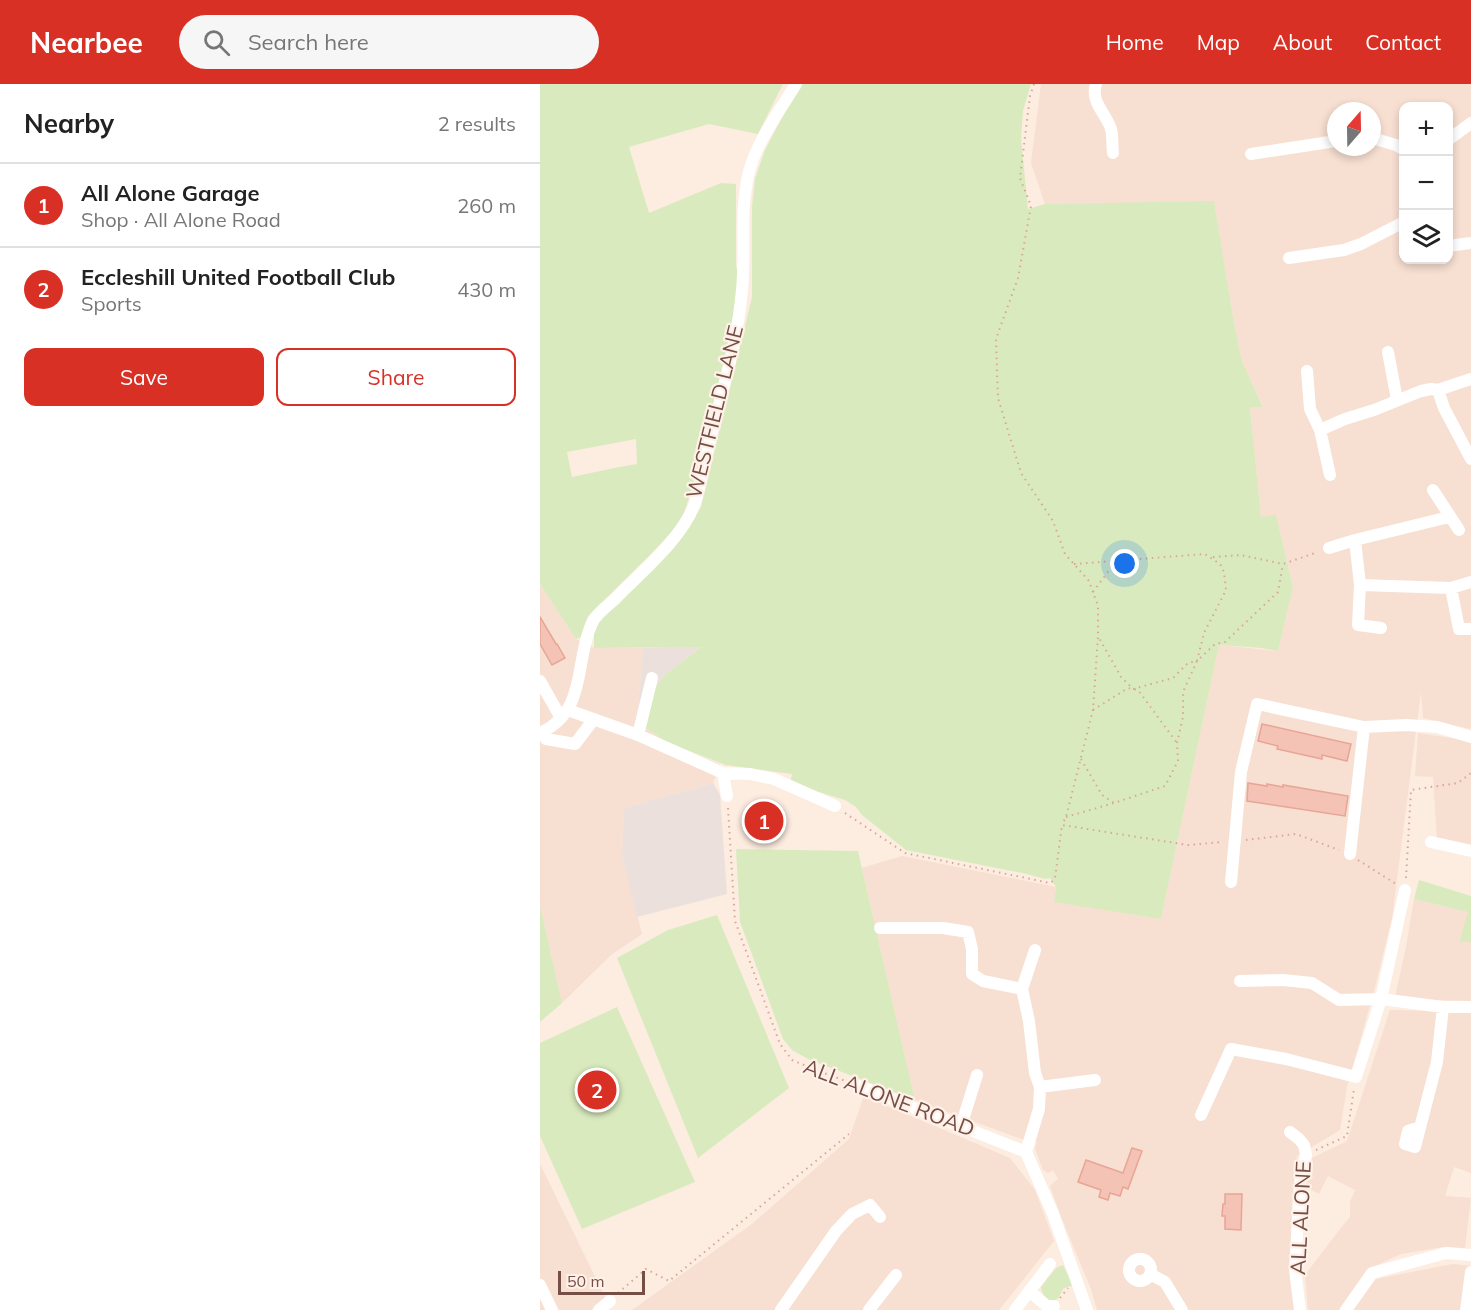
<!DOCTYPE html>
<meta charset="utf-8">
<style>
body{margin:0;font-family:Mulish,sans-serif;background:#f6f6f6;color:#222}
.controls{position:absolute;right:18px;top:18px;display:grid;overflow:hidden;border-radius:12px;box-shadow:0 3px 9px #0003}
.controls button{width:54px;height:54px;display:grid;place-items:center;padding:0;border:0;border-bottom:2px solid #e0e0e0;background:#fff;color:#222;font:30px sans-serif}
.compass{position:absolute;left:787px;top:18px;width:54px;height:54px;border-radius:50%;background:#fff;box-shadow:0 3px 9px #0003;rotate:20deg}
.scale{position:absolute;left:18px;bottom:15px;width:87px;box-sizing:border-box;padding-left:6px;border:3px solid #754e46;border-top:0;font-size:16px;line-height:21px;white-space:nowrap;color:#754e46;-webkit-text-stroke:4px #fff1e8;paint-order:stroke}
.you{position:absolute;left:585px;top:480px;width:21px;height:21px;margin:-15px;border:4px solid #fff;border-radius:50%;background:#1a73e8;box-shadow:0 0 0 9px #1a73e833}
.badge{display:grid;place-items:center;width:39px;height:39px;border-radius:50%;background:#d93025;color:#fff;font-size:20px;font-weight:700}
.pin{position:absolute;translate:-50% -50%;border:3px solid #fff;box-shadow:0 2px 6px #0006}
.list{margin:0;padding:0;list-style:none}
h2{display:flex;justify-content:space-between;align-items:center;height:78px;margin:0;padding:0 24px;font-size:26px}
h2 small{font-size:20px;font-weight:400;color:#767676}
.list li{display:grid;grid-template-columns:39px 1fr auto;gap:18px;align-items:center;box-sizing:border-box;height:84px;padding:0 24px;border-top:2px solid #e0e0e0}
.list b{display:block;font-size:22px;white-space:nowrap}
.list p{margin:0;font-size:20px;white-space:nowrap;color:#767676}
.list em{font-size:20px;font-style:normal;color:#767676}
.actions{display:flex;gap:12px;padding:18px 24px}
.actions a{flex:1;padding:14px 0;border:2px solid #d93025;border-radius:12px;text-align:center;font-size:21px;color:#d93025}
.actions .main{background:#d93025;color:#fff}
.icon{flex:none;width:33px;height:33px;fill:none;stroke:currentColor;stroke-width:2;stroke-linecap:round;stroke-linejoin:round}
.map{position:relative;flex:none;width:931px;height:1226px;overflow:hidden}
header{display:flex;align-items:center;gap:36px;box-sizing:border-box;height:84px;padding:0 30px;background:#d93025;color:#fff}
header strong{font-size:28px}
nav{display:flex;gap:33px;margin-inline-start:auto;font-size:21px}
.search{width:420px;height:54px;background:#f6f6f6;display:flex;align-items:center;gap:15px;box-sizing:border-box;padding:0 21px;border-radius:33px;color:#767676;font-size:22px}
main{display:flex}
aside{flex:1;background:#fff}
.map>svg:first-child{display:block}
</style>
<header>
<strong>Nearbee</strong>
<div class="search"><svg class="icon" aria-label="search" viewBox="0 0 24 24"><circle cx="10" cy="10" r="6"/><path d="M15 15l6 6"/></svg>Search here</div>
<nav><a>Home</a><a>Map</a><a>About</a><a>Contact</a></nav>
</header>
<main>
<aside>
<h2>Nearby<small>2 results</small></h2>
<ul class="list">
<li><span class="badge">1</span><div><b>All Alone Garage</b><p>Shop · All Alone Road</p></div><em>260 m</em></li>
<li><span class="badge">2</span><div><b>Eccleshill United Football Club</b><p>Sports</p></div><em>430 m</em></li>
</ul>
<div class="actions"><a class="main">Save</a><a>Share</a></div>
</aside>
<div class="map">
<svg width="931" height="1226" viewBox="0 0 931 1226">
<rect width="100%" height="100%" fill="#fdece0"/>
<path fill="#f7dfd1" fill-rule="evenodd" d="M501,0h430v645l-48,-11 -2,-26 -29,226 -18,73 -27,96 -7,43 -43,26 -5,48 -1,42 4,64h-198l-6,-21 -29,-70 -12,-33 8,-7 -5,-9 -5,3 -5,-3 -8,-21 2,-8h-10l-112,-41 -53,-232 40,-12 154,31 -2,14 107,18 58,-274 59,6 15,-65 -17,-70 -15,2 -11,-111 13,-1 -21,-45 -8,-38 -20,-121 -169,2 -14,-41zM864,22h44v154h-44zM796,27h36v36h-36z
M0,500l36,55 18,9h49l-6,70 8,10 12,7 4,5 59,24 -7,19 -89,25 -2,47 20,79 -31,21 -49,48 -22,-98z
M878,649l53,8v106l-34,-8 -4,-62 -18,-1z
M874,815l55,13 -10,29 12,1v59l-38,-1 -38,-3 11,-50z
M850,926l81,2v161l-17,-6 -9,29 26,2 -6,50 -22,-1 -42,7 -28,13 -34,43h-31l-3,-35 35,-46 10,-12v-15l5,-12 -27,-14 -9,18 -13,-7 6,-29 35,-17z
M324,1012l146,62 25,32 19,51 -55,69h-367l120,-86 97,-85z
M0,1080l66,135 -15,11h-51z
M913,1180l18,2v44h-118l23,-31z"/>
<path fill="#ece0dc" d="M162,562l-36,28 -29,44 6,-70z
M173,699l7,12 7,99 -90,23 -15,-62 2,-47z"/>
<path fill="#d9ebbe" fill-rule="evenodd" d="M0,0h243l-25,50 -49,-10 -80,23 20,66 72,-30 15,1v83l3,5 -9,66 -34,138 -15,46 -31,33 -62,61 -7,21 -5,2 -36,-55zM96,355l1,25 -18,3 -47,10 -5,-25z
M260,0h231l-8,27 -2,27 7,71 17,-5 169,-3 20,122 8,38 21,46h-13l11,110 15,-2 17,72 -15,64 -17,-3 -42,-3 -58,274 -107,-17 2,-15 -6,-9 -5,1 -18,-5 -121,-24 -44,-35 -6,-8 -11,-7 -55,-17 2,-9 -66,-9 -65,-25 -4,-5 -12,-7 5,-33 16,-21 35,-27 -107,1v-15l6,-15 87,-90 14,-21 51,-210v-90l3,-28 10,-29z
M196,765l122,2 57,249 -107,-41 -16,-9 -9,-11 -43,-117z
M879,796l52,16v46h-12l9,-30 -54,-13z
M0,821l22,98 -22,19z
M177,831l72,173 -91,70 -81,-200 51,-28z
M77,923l78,175 -113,47 -42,-93v-93z
M523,1181l10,20c-3,1 -8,3 -10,4 -2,3 -3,7 -5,9 -9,8 -16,-3 -17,-11l15,-19z"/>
<path fill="#f4c3b6" stroke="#e8a596" stroke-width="1.5" d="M0,533l16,27h1l8,14 -13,7 -12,-21z
M722,640l89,20 -4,17 -25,-6v4l-45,-10 1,-3 -20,-5z
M708,699l19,3v-2l16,3v-2l65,11 -3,20 -98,-15z
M592,1064l10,3 -14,38 -5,-2 -3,9 -10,-3 -2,7 -9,-3 2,-7 -23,-8 8,-22 37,13z
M685,1110h17l-1,36 -16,-1v-13h-3l1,-12h2z"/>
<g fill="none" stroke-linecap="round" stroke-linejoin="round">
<path stroke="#d9a69a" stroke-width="2" stroke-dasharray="1.5 4.5" stroke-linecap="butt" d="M494,0l-4,12 -10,82 11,28 -13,72 -22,61 2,59 23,75 32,48 12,33 24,27 9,25v30l-5,74 -27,107 -4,8
M673,473l28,-2 42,9 35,-12
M534,480l131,-10 15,10 4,8 2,18 -22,43 -7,28 -9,2 -15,15 -40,11 -12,-12 -23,-41
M553,508l23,-31
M553,626l35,-22 10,2 39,53
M541,675l21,36 12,8
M188,724l7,113 45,123 12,16 24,10 32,12
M305,729l60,40 145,30 3,-2 2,-3 7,-53 126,20 35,-3
M526,733l48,-14 51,-17 13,-25 -1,-18 6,-26v-25l14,-31 18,-17 10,-2 53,-50 5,-28
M706,756l50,-6 43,16
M818,776l38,24
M866,794l5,-88 47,-7 13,-10
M776,1066l31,-14 7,-47
M78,1209l28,-24 23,12 180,-147
M520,1214l8,-10"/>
<path stroke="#fff" stroke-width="12" d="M556,0c-6,18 10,29 15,45 2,7 1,17 2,24
M832,54l24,7 8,5
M908,56l23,-17
M711,70l85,-13
M908,162l23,-3
M749,174l55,-8 17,-6 39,-20 4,2
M848,268l9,48
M767,287l3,38 10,21 10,45
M898,306l6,18 27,51
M780,346l25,-11 29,-9 47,-19 10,-2 7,1 33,-11
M893,406l26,40
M815,456l5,45 -2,40 23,3
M789,464l26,-8 94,-23
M820,501l91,3 20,-6
M911,504l8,41h12
M0,597l21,37
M28,626l70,25 85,38 4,23
M0,649c48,-22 34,-71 52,-110 4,-9 15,-17 22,-23 26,-27 69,-62 81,-97 7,-23 11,-48 17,-71 12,-47 26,-94 30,-142 4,-39 -3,-79 7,-118 7,-29 31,-62 47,-88
M98,651l14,-57
M6,655l29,5 19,-25
M183,689l27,1 24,5 61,27
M891,758l40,9
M810,770l14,-127
M691,798l10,-110 16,-68 107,23 42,-2 31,2 34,10
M340,844h63l25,4 4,17v25l11,7 39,8 7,32 6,52 5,14 -1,22 -13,43
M700,897l43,-1 29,3 27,17 42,-1 62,8h28
M482,905l13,-39
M319,1002l167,66 27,62 34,96
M500,1003l55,-7
M661,1031l30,-66 55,10 70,18 25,-78 24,-109
M421,1042l16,-51
M880,1043l-12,4 -3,13 10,3 22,-85 6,-55
M750,1048l9,7 5,6 2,10 -6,28 -5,87 5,40
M589 1186a11 11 0 1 1 22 0a11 11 0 1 1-22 0Z
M610,1190l15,8 17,28
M0,1201l12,25
M489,1207l18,15h7
M59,1226l11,-9
M241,1226l55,-79 16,-17 18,-9 10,12
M329,1226l27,-35
M475,1226l35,-46
M806,1226l26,-37 74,-20 25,2
M926,1226l5,-38"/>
</g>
<g text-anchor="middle" stroke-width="4.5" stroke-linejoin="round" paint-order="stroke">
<g font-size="21" fill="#754e46" stroke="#fff1e8">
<text transform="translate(175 328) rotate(-76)" y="7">WESTFIELD LANE</text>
<text transform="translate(349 1014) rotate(21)" y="7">ALL ALONE ROAD</text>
<text transform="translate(761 1134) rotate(-87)" y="7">ALL ALONE</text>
</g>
</g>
</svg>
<div class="controls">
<button>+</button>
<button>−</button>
<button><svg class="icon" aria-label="layers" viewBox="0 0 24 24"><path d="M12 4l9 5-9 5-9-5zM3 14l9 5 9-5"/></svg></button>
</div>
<svg class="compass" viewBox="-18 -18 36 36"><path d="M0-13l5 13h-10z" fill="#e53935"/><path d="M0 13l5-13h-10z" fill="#767676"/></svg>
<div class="scale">50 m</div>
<div class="you"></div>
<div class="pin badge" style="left:224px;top:737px">1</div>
<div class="pin badge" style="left:57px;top:1006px">2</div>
</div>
</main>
